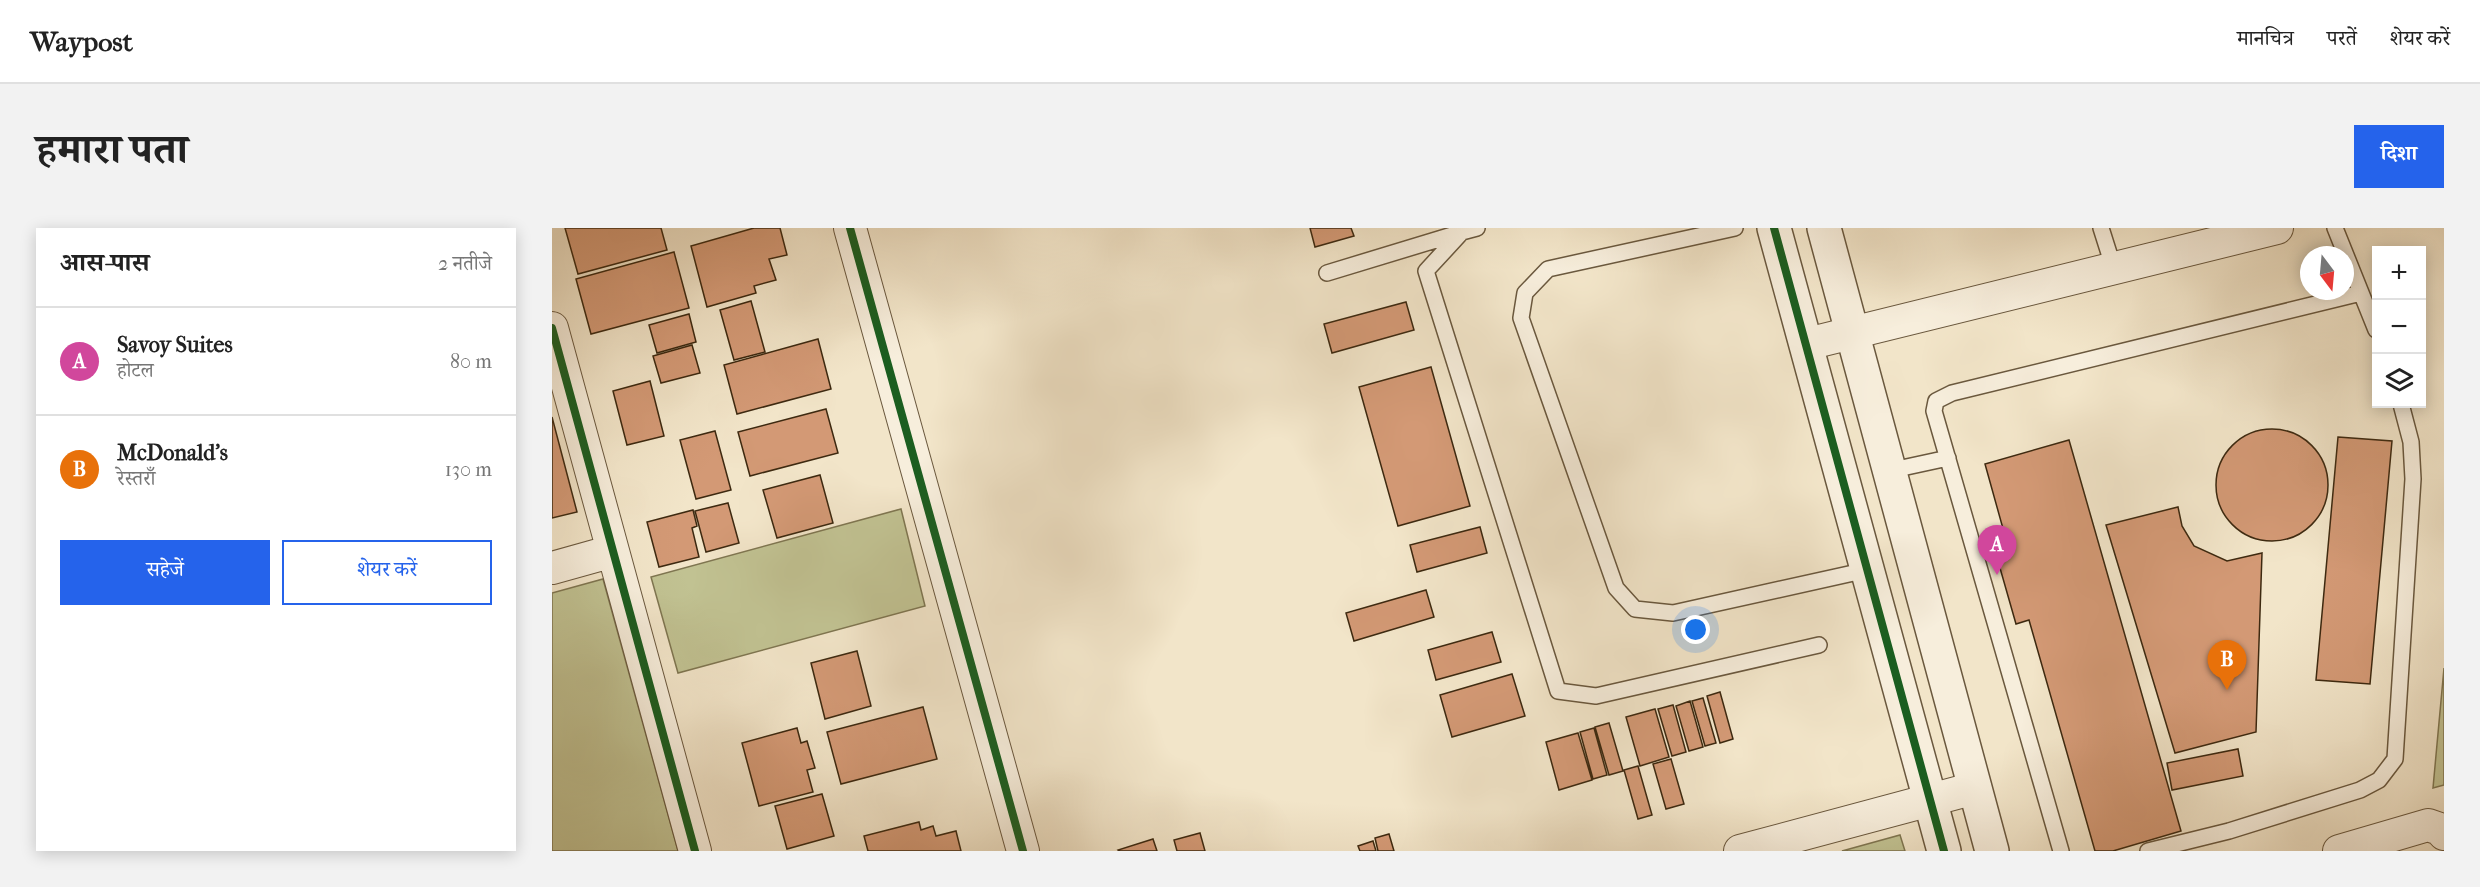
<!DOCTYPE html>
<html lang="hi">
<meta charset="utf-8">
<style>
body{margin:0;font-family:"IM FELL French Canon","Noto Serif Devanagari",serif;background:#f2f2f2;color:#222}
.controls{position:absolute;right:18px;top:18px;display:grid;overflow:hidden;border-radius:0px;box-shadow:0 3px 15px #0003}
.controls button{width:54px;height:54px;display:grid;place-items:center;padding:0;border:0;border-bottom:2px solid #e0e0e0;background:#fff;color:#222;font:30px sans-serif}
.compass{position:absolute;left:1748px;top:18px;width:54px;height:54px;border-radius:50%;background:#fff;box-shadow:0 3px 15px #0003;rotate:164deg}
.you{position:absolute;left:1144px;top:402px;width:21px;height:21px;margin:-15px;border:4px solid #fff;border-radius:50%;background:#1a73e8;box-shadow:0 0 0 9px #1a73e833}
.badge{display:grid;place-items:center;width:39px;height:39px;border-radius:50%;background:#2563eb;color:#fff;font-size:20px;font-weight:700}
.pin{position:absolute;translate:-50% -50px;filter:drop-shadow(0 2px 3px #0008)}
.pin::after{content:'';position:absolute;top:32px;width:21px;height:18px;background:inherit;clip-path:polygon(0 0,100% 0,50% 100%)}
.list{margin:0;padding:0;list-style:none}
h2{display:flex;justify-content:space-between;align-items:center;height:78px;margin:0;padding:0 24px;font-size:26px}
h2 small{font-size:20px;font-weight:400;color:#767676}
.list li{display:grid;grid-template-columns:39px 1fr auto;gap:18px;align-items:center;box-sizing:border-box;height:108px;padding:0 24px;border-top:2px solid #e0e0e0}
.list b{display:block;font-size:22px;white-space:nowrap}
.list p{margin:0;font-size:20px;white-space:nowrap;color:#767676}
.list em{font-size:20px;font-style:normal;color:#767676}
.actions{display:flex;gap:12px;padding:18px 24px}
.actions a{flex:1;padding:14px 0;border:2px solid #2563eb;border-radius:0px;text-align:center;font-size:21px;color:#2563eb}
.actions .main{background:#2563eb;color:#fff}
.icon{flex:none;width:33px;height:33px;fill:none;stroke:currentColor;stroke-width:2;stroke-linecap:round;stroke-linejoin:round}
.map{position:relative;flex:none;width:1892px;height:623px;overflow:hidden;border-radius:0px}
header{display:flex;align-items:center;gap:36px;box-sizing:border-box;height:84px;padding:0 30px;background:#fff;border-bottom:2px solid #e0e0e0}
header strong{font-size:28px}
nav{display:flex;gap:33px;margin-inline-start:auto;font-size:21px}
.intro{display:flex;align-items:center;justify-content:space-between;box-sizing:border-box;height:144px;padding:0 36px}
h1{margin:0;font-size:42px}
.button{padding:15px 27px;border-radius:0px;background:#2563eb;color:#fff;font-size:21px;font-weight:700}
main{display:flex;gap:36px;padding:0 36px}
aside{flex:1;background:#fff;border-radius:0px;box-shadow:0 3px 15px #0003}
.map>svg:first-child{display:block}
</style>
<header>
<strong>Waypost</strong>
<nav><a>मानचित्र</a><a>परतें</a><a>शेयर करें</a></nav>
</header>
<div class="intro"><h1>हमारा पता</h1><a class="button">दिशा</a></div>
<main>
<aside>
<h2>आस-पास<small>2 नतीजे</small></h2>
<ul class="list">
<li><span class="badge" style="background:#d1479c">A</span><div><b>Savoy Suites</b><p>होटल</p></div><em>80 m</em></li>
<li><span class="badge" style="background:#e8710a">B</span><div><b>McDonald's</b><p>रेस्तराँ</p></div><em>130 m</em></li>
</ul>
<div class="actions"><a class="main">सहेजें</a><a>शेयर करें</a></div>
</aside>
<div class="map">
<svg width="1892" height="623" viewBox="0 0 1892 623">
<rect width="100%" height="100%" fill="#f2e5c9"/>
<filter id="stains"><feTurbulence type="fractalNoise" baseFrequency=".00333" numOctaves="4"/><feColorMatrix values="0 0 0 0 .2 0 0 0 0 .09 0 0 0 0 .02 0 0 0 .5 -.17"/></filter>
<radialGradient id="worn" r=".72"><stop offset=".6" stop-color="#630" stop-opacity="0"/><stop offset="1" stop-color="#630" stop-opacity=".3"/></radialGradient>
<path fill="#c1c292" stroke="#7f7651" stroke-width="1.5" d="M349,281l24,97 -247,67 -27,-96z
M51,351l75,272h-126v-258z
M1892,440v117l-11,3z
M1348,607l5,16h-63z"/>
<path fill="#d39975" stroke="#3d2910" stroke-width="1.5" d="M13,0h96l6,22 -89,24z
M202,0h26l7,27 -18,4 7,21 -22,6 2,7 -49,14 -16,-61z
M758,0h41l3,8 -39,11z
M122,24l15,56 -98,26 -15,-55z
M199,73l14,51 -31,8 -14,-50z
M854,74l8,28 -82,23 -8,-29z
M137,86l7,28 -39,11 -8,-28z
M266,111l13,50 -94,25 -13,-49z
M140,117l8,28 -39,10 -8,-27z
M879,139l39,139 -72,20 -39,-139z
M98,153l14,55 -37,9 -14,-54z
M274,181l12,44 -88,23 -12,-44z
M0,189l25,95 -25,6z
M1664 257a56 56 0 1 1 112 0a56 56 0 1 1-112 0Z
M163,203l16,59 -35,9 -16,-59z
M1786,209l54,4 -22,243 -54,-4z
M1517,212l112,391 -68,20h-18l-66,-231 -13,4 -22,-77 13,-4 -22,-79z
M268,247l13,48 -56,15 -14,-48z
M176,275l11,40 -33,9 -11,-41z
M1626,279l4,19 12,20 33,15 35,-8 -6,179 -81,21 -69,-228z
M141,282l4,16 -5,2 7,29 -40,10 -12,-45z
M928,299l7,26 -70,19 -7,-27z
M874,362l8,27 -80,24 -8,-28z
M940,404l9,30 -65,18 -8,-30z
M305,423l14,55 -46,13 -14,-56z
M960,446l13,42 -73,21 -12,-42z
M1168,464l13,47 -13,4 -13,-47z
M1151,470l13,45 -11,3 -13,-45z
M1138,473l13,46 -14,4 -13,-45z
M1121,477l13,47 -14,4 -14,-47z
M371,479l14,52 -96,25 -14,-52z
M1103,481l14,48 -29,9 -14,-49z
M1057,495l14,48 -14,4 -14,-48z
M245,500l4,15 6,-2 8,27 -8,2 6,22 -54,14 -17,-63z
M1042,500l13,47 -14,4 -13,-47z
M1026,505l14,47 -33,10 -13,-48z
M1686,521l5,27 -71,14 -5,-27z
M1119,531l13,45 -18,5 -13,-45z
M1086,538l14,49 -14,4 -14,-49z
M270,566l12,42 -47,13 -12,-43z
M367,594l2,8 12,-4 3,10 20,-5 5,20h-93l-4,-15z
M648,605l5,18h-28l-3,-11z
M837,606l5,17h-16l-3,-13z
M601,611l4,12h-38l-1,-1z
M821,613l3,10h-16l-2,-5z"/>
<g fill="none" stroke-linecap="round" stroke-linejoin="round">
<g stroke="#6a583e" stroke-width="18">
<path id="service" d="M925,0l-15,4 -36,39 132,420 38,5 223,-51
M1183,0l-187,41 -23,24 -4,25 95,270 19,21 38,4 194,-43
M1549,0l13,41
M1783,0l41,102
M775,45l135,-41
M1336,243l60,-13
M1509,623l-127,-440 2,-10 16,-8 409,-100
M1596,623l81,-20 131,-41 19,-10 16,-21 18,-280 -2,-37 -10,-38"/>
</g>
<g stroke="#6a583e" stroke-width="34">
<path id="minor" d="M298,0l173,623
M0,100l143,523
M1255,116l470,-116
M0,340l61,-17
M1188,623l235,-63
M1787,623l89,-26 12,4 4,5"/>
</g>
<g stroke="#6a583e" stroke-width="36">
<path id="tertiary" d="M1222,0l170,623
M1272,0l168,623"/>
</g>
<use href="#service" stroke="#f7eedc" stroke-width="15"/>
<use href="#minor" stroke="#f7eedc" stroke-width="32"/>
<use href="#tertiary" stroke="#f7eedc" stroke-width="33"/>
<g stroke="#f7eedc" stroke-width="11">
<path id="cycleway" d="M298,0l173,623
M1222,0l170,623
M0,100l143,523"/>
</g>
<use href="#cycleway" stroke="#1b5e20" stroke-width="8"/>
</g>
<rect width="100%" height="100%" filter="url(#stains)"/>
<rect width="100%" height="100%" fill="url(#worn)"/>
</svg>
<div class="controls">
<button>+</button>
<button>−</button>
<button><svg class="icon" aria-label="layers" viewBox="0 0 24 24"><path d="M12 4l9 5-9 5-9-5zM3 14l9 5 9-5"/></svg></button>
</div>
<svg class="compass" viewBox="-18 -18 36 36"><path d="M0-13l5 13h-10z" fill="#e53935"/><path d="M0 13l5-13h-10z" fill="#767676"/></svg>
<div class="you"></div>
<div class="pin badge" style="left:1445px;top:347px;background:#d1479c">A</div>
<div class="pin badge" style="left:1675px;top:462px;background:#e8710a">B</div>
</div>
</main>
